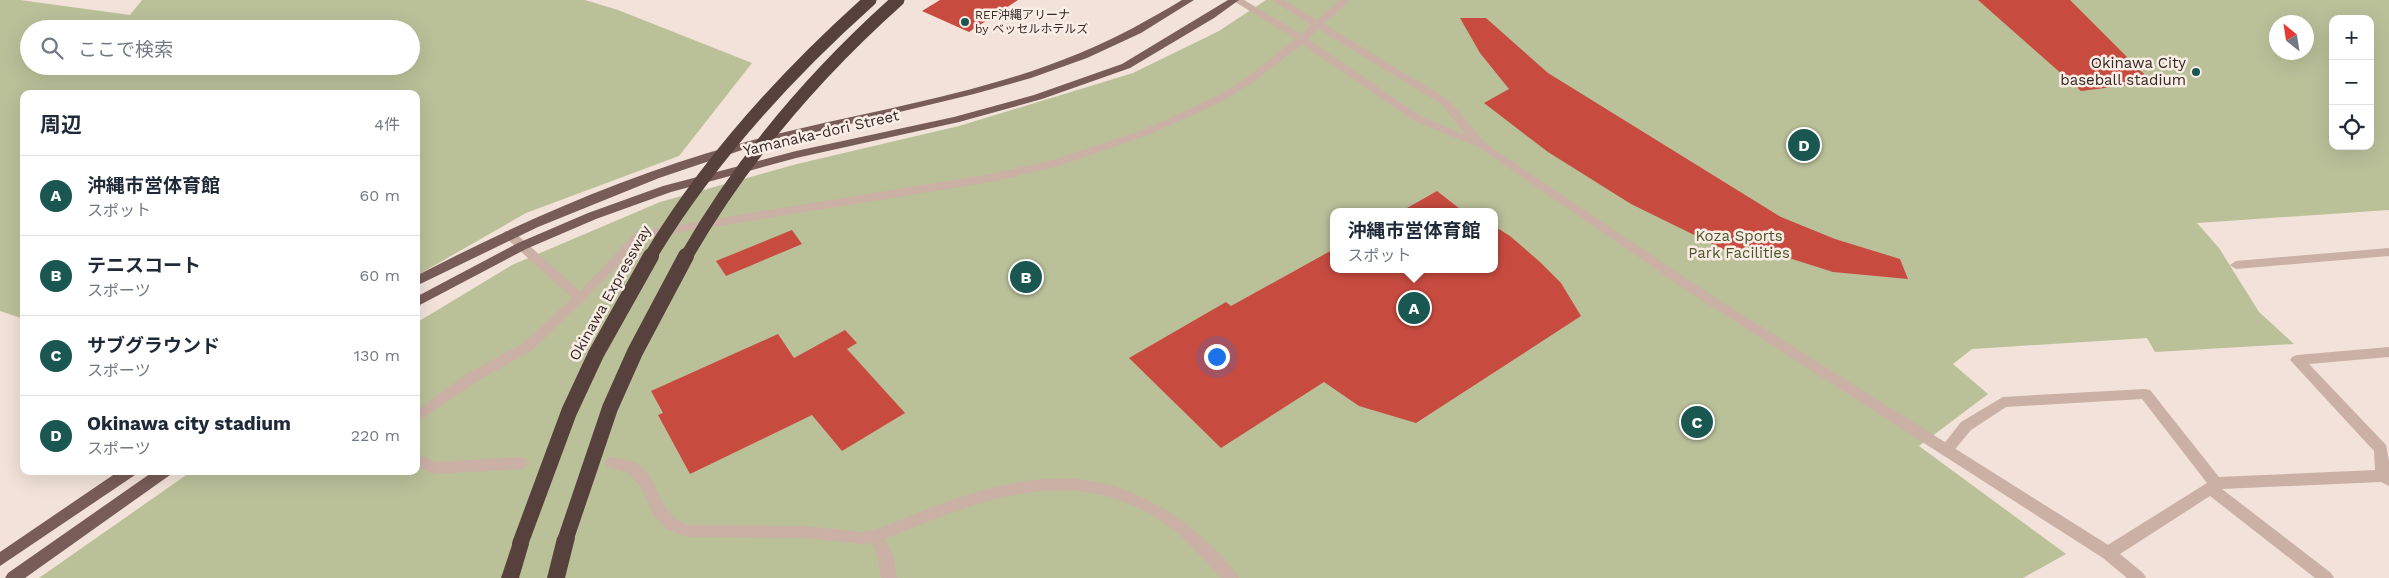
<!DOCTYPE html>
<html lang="ja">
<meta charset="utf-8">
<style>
body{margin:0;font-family:"Work Sans","Noto Sans JP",sans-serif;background:#f6f6f7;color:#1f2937}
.controls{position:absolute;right:15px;top:15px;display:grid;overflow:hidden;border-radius:10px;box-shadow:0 5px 20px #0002}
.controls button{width:45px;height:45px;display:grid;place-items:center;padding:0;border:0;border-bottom:1px solid #e0e1e3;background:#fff;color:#1f2937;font:25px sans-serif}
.compass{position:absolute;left:2269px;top:15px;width:45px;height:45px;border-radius:50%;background:#fff;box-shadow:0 5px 20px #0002;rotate:330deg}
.you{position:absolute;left:1216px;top:356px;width:18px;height:18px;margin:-12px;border:4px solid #fff;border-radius:50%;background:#1a73e8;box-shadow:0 0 0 8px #1a73e833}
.badge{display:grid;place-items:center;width:32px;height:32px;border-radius:50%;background:#1b5751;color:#fff;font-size:16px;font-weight:700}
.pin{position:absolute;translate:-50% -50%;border:2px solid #fff;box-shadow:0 1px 5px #0006}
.popup{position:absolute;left:1330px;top:208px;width:168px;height:65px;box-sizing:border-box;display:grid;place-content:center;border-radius:10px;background:#fff;filter:drop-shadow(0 1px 4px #0005);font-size:16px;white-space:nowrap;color:#747a83}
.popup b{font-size:19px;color:#1f2937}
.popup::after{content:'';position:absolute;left:50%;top:100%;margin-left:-10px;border:10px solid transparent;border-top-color:#fff}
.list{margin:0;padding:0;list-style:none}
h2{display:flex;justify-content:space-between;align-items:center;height:65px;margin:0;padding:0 20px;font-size:21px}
h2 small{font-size:16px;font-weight:400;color:#747a83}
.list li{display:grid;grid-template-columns:32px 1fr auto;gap:15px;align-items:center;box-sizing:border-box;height:80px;padding:0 20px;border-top:1px solid #e0e1e3}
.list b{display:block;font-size:19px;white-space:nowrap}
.list p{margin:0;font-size:16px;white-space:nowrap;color:#747a83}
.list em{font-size:16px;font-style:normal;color:#747a83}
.icon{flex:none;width:28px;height:28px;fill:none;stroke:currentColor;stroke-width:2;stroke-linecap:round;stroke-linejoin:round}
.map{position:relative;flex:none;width:2389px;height:578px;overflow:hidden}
.search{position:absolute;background:#fff;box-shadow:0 5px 20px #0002;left:20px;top:20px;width:400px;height:55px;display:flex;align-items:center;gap:12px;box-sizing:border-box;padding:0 18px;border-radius:28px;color:#747a83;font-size:19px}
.panel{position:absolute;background:#fff;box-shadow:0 5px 20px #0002;left:20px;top:90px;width:400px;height:385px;border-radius:10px}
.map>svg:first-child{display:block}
</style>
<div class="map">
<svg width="2389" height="578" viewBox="0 0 2389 578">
<rect width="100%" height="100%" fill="#f2e2d9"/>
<path fill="#bac199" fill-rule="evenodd" d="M0,0h20l110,15 12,-15h443l33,10 134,53 -73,93 -153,57 -110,63v-182h-392v225l-24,-8zM29,29h382v37h-382z
M1266,0h1123v210l-192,13 22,25 40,64 35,32 -139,8 -8,-14 -175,11 -19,15 35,30 -69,52 147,108 -43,24h-1984l153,-107h224v-148l96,-58 148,-63 137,-38 162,-38 174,-53 86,-42zM2333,19h37v127h-37zM2276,22h30v30h-30zM1334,212h160v57h-160z"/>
<path fill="#c84b40" d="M940,0h78l-49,32 -47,-21z
M1978,0h92l82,82 -71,9z
M1460,18h26l62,55 233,144 54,22 65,20 8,20 -75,-7 -85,-27 -15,9 -102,-50 -83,-52 -64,-49 25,-14 -29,-36z
M1437,191l27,21h-64z
M1494,226l16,10 30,26 21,21 20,33 -165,107 -57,-17 -35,-24 -103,66 -92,-90 97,-56 5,4 103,-57v20h160z
M792,230l10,14 -76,32 -10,-15z
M845,330l12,13 -10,6 58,64 -63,38 -30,-36 -122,59 -32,-59 5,-2 -12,-22 127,-57 16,24z"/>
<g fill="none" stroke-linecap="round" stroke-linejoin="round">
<path fill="#cab0a5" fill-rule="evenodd" d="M1232,0h12l57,34 10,-9 -39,-25h12l33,20 22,-20h11l-26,24 125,76 35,42 213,144 416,262 3,5 -3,5 -5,1 -5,-1 -414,-266 -211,-145 -64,-26 -112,-77 -47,37 -32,20 -72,33 -92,32 -68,16 -347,56 -60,63 -52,49 -56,32 -60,41v-12l50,-37 56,-30 50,-46 -67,-61 -2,-3 2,-3h8l67,60 56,-59 4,-1 351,-57 62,-14 90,-30 72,-33 32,-20 48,-38zM1318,29l123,75 25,31 -44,-18 -114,-78z
M416,453l19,9 86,-5 5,2 2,4 -2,4 -5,2 -88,5 -17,-8z
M612,457c8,2 20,3 27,8 24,19 15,46 49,60l118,1 55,6 14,-2c90,-36 182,-79 276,-28 16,8 30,17 44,29 13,12 36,32 44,47h-18c-17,-17 -32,-36 -51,-51 -94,-69 -190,-27 -285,12l9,18 3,21h-16l-3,-21 -6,-14 -11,1 -55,-6 -119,-1 -22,-9 -12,-13 -12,-28 -13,-14 -21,-6 -2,-4 2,-4z"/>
<path fill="#cab0a5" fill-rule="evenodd" d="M2389,248v8l-153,13 -6,-4 6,-4z
M2389,347v10l-80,7 77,81 3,16v25l-8,-4 -159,7 109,84 3,5h-19l-105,-82 -90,58 23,19 3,5h-19l-24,-20 -3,-5 3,-5 104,-65 -65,-84 -136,8 -35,23 -19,23 -5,2 -5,-2 -2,-4 21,-27 42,-25 142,-8 5,1 69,87 156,-7 -1,-19 -84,-91 2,-3 5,-2z"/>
<path fill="#785c57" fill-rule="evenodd" d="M1182,0h12l-53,33 -54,25 -56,20 -57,16 -232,56 -83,28 -121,49 -122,59v-10c102,-53 208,-100 319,-131 114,-32 235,-46 345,-92 36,-15 69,-33 102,-53z
M1228,0h11l-25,18 -84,50 -88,31 -83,23 -163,36 -125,34 -75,27 -70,30 -110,58v-10l102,-54 70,-30 75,-27 133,-35 158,-34 80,-22 88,-31z
M119,471h18l-2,4 -135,91v-14z
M154,471h18l-2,4 -145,103h-20l3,-5z"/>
<path fill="#56413d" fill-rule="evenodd" d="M566,530l6,3 3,5 -10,40h-18l10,-40 3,-5z
M520,536l6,3 3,5 -10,34h-18l13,-39z"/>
<path stroke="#56413d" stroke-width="13" d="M650,257c59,-98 135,-181 220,-257
M686,257c56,-98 128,-182 212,-257"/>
<path stroke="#56413d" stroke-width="16" d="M566,538l44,-130 25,-56 51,-96
M520,544l49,-132 27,-58 55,-98"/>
</g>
<g fill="#1b5751" stroke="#f9ede5" stroke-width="2">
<circle cx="965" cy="22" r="5"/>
<circle cx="2196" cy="72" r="5"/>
</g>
<g text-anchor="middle" stroke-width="5" stroke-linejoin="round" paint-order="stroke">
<g font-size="12" fill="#352926" stroke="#f9ede5" text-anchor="start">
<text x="975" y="19">REF沖縄アリーナ<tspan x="975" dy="14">by ベッセルホテルズ</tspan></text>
</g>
<g font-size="15" fill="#352926" stroke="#f9ede5" text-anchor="end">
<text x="2186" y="68">Okinawa City<tspan x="2186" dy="17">baseball stadium</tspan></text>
</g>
<g font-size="15" fill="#352926" stroke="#f9ede5">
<text transform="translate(821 133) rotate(-13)" y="5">Yamanaka-dori Street</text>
<text transform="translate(610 293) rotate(-61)" y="5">Okinawa Expressway</text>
</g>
<g font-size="15" fill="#4b542a" stroke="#f9ede5">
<text x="1739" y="241">Koza Sports<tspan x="1739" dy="17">Park Facilities</tspan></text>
</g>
</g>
</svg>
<div class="controls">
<button>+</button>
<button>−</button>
<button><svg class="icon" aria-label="locate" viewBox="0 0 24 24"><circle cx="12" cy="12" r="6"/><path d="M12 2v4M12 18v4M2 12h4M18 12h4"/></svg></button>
</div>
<svg class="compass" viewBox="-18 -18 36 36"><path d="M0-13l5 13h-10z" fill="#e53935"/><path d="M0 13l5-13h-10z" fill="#747a83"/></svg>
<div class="you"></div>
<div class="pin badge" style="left:1414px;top:308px">A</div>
<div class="popup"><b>沖縄市営体育館</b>スポット</div>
<div class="pin badge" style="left:1026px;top:277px">B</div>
<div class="pin badge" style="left:1697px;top:422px">C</div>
<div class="pin badge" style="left:1804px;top:145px">D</div>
<div class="search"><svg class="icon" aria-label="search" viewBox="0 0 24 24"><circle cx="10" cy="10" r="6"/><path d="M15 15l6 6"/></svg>ここで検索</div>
<section class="panel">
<h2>周辺<small>4件</small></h2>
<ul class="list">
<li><span class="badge">A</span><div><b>沖縄市営体育館</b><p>スポット</p></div><em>60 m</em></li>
<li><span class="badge">B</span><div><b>テニスコート</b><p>スポーツ</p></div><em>60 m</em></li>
<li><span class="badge">C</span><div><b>サブグラウンド</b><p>スポーツ</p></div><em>130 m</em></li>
<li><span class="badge">D</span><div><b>Okinawa city stadium</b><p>スポーツ</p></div><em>220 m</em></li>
</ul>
</section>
</div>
